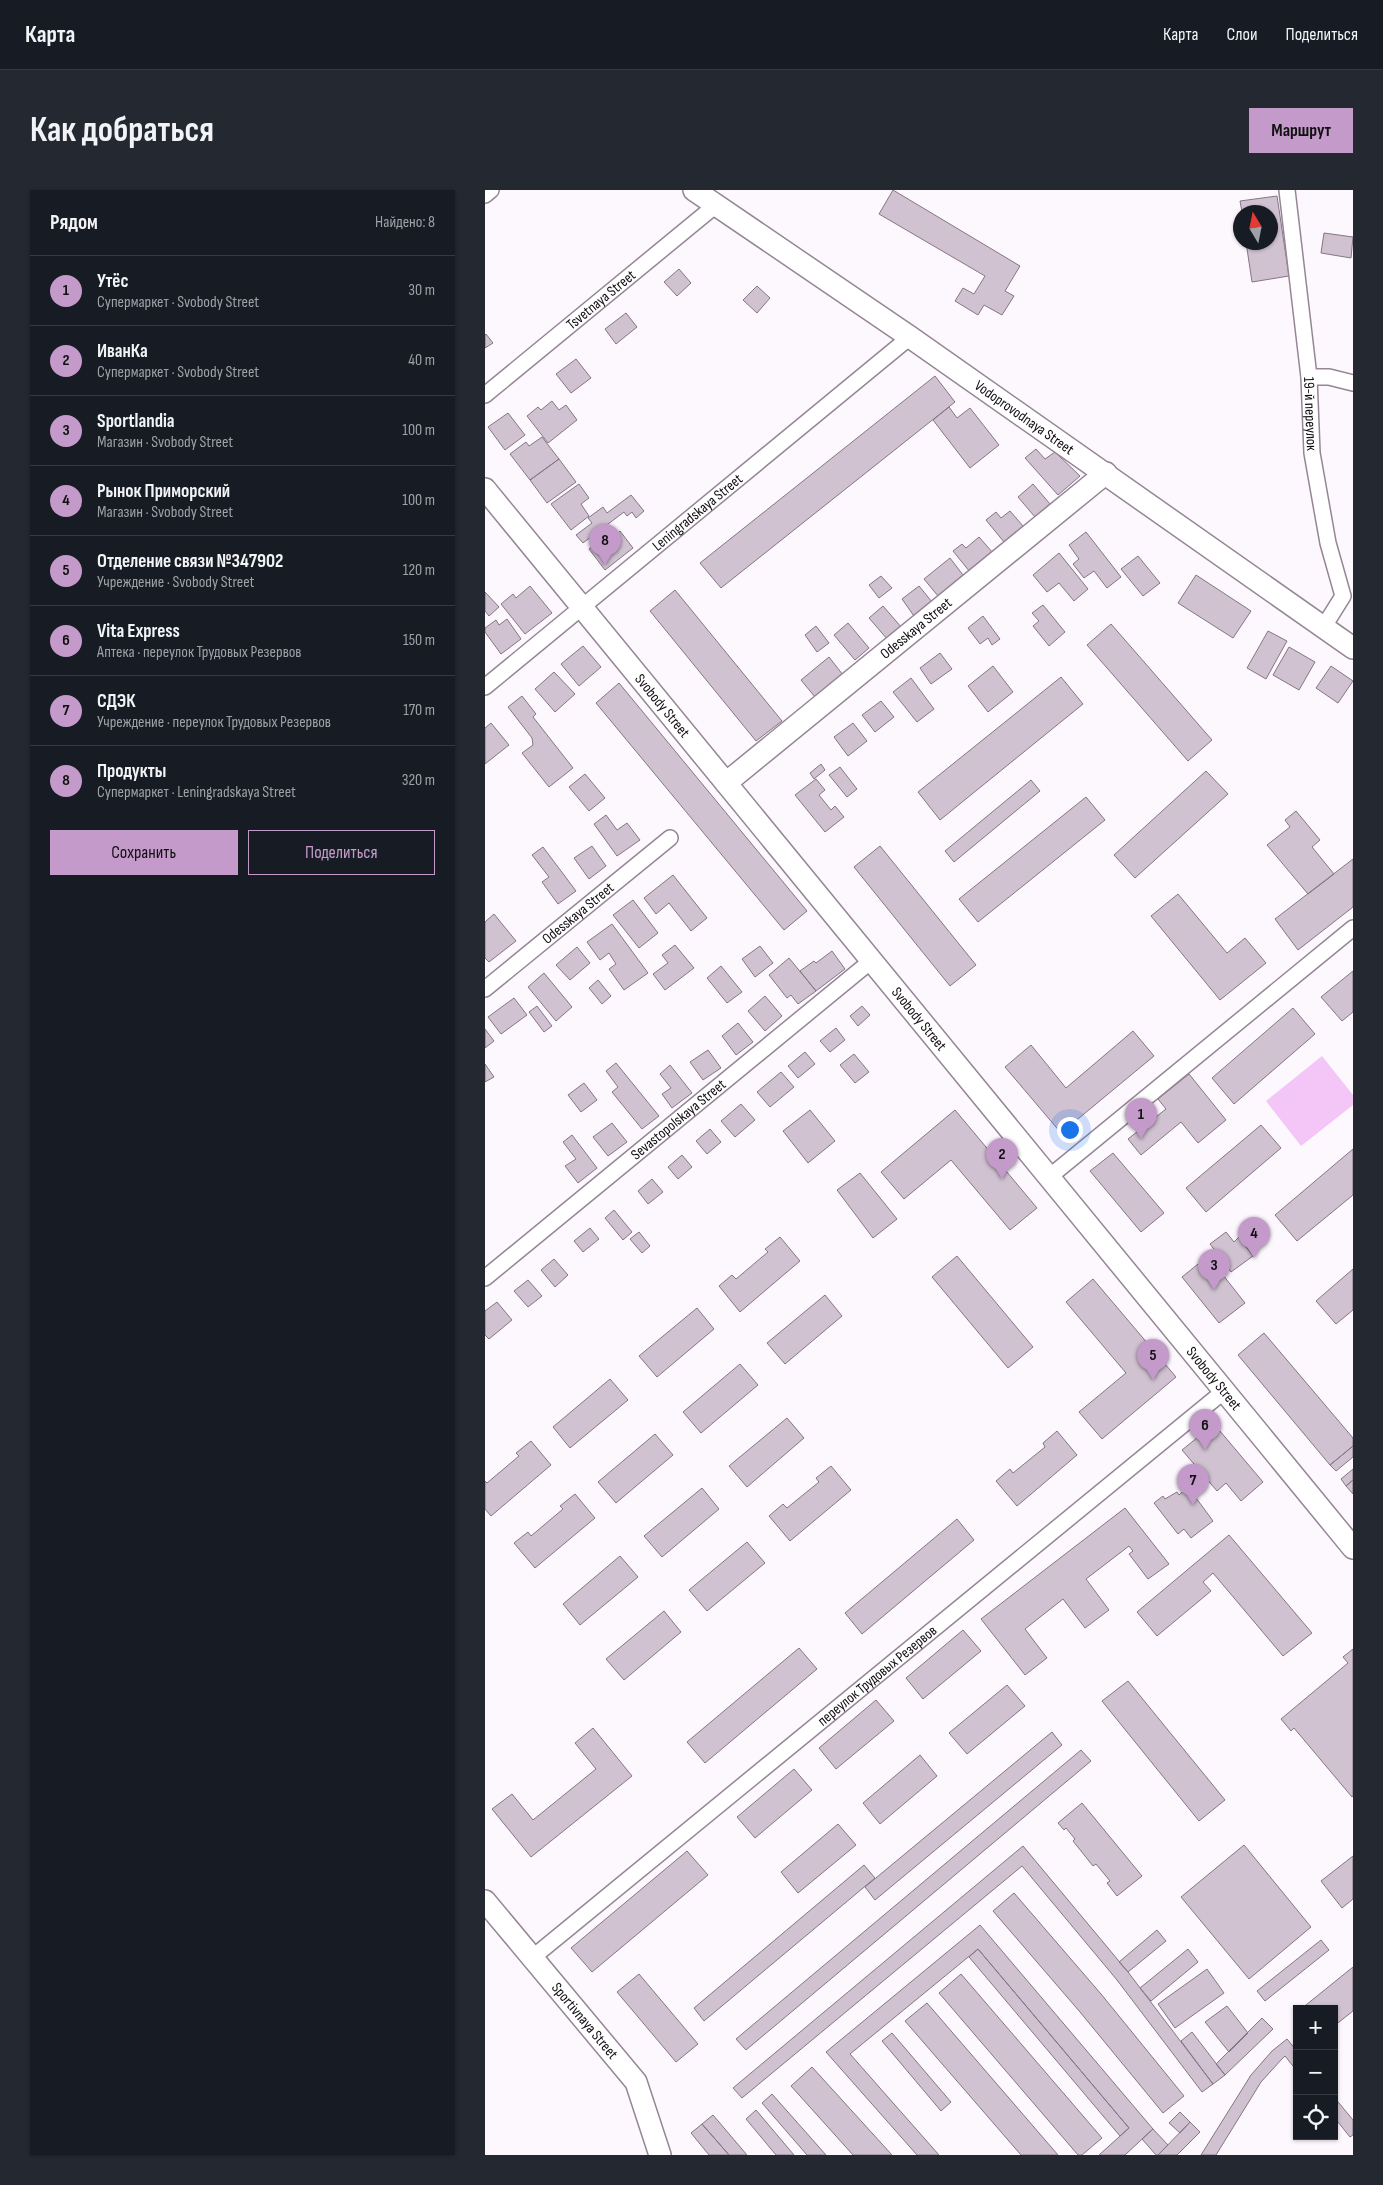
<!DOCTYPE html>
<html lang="ru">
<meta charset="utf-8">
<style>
body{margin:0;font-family:"Sofia Sans Condensed",sans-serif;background:#242831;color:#f1f3f6}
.controls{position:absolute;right:15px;bottom:15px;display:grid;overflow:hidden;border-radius:0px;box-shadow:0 1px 4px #0004}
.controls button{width:45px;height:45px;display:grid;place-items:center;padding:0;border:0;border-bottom:1px solid #363941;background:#171b24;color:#f1f3f6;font:25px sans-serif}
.compass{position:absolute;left:748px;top:15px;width:45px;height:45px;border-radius:50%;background:#171b24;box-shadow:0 1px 4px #0004;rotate:350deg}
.you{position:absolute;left:584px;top:939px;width:18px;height:18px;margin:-12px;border:4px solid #fff;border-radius:50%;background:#1a73e8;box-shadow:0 0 0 8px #1a73e833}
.badge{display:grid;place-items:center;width:32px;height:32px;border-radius:50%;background:#c49acb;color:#111;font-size:16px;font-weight:700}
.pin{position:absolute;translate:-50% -41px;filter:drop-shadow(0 1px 2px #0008)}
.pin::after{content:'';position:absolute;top:26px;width:18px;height:15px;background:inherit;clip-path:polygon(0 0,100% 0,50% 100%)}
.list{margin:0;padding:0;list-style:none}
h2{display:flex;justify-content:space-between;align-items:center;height:65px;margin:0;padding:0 20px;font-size:21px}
h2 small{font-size:16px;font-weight:400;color:#9ea1a6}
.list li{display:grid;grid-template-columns:32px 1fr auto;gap:15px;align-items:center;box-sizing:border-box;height:70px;padding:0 20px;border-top:1px solid #363941}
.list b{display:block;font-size:19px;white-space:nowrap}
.list p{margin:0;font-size:16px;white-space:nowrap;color:#9ea1a6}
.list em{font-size:16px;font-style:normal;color:#9ea1a6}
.actions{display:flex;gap:10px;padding:15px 20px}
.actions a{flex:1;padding:11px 0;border:1px solid #c49acb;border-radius:0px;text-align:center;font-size:18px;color:#c49acb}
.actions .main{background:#c49acb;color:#111}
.icon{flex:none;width:28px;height:28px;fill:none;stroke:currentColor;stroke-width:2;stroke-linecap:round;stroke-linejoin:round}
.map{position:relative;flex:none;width:868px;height:1965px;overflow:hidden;border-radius:0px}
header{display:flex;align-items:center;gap:30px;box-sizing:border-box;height:70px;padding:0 25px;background:#171b24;border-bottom:1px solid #363941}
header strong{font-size:24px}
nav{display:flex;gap:28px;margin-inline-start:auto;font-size:18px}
.intro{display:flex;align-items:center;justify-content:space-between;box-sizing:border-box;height:120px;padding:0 30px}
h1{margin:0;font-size:35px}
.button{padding:12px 22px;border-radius:0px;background:#c49acb;color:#111;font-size:18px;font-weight:700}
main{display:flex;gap:30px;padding:0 30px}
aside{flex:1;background:#171b24;border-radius:0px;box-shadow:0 1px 4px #0004}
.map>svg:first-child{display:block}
</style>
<header>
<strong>Карта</strong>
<nav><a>Карта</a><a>Слои</a><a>Поделиться</a></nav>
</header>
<div class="intro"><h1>Как добраться</h1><a class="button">Маршрут</a></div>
<main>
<aside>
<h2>Рядом<small>Найдено: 8</small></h2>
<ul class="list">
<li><span class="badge">1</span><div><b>Утёс</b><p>Супермаркет · Svobody Street</p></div><em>30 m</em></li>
<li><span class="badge">2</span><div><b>ИванКа</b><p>Супермаркет · Svobody Street</p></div><em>40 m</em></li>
<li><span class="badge">3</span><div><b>Sportlandia</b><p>Магазин · Svobody Street</p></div><em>100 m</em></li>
<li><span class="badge">4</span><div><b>Рынок Приморский</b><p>Магазин · Svobody Street</p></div><em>100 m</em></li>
<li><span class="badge">5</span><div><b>Отделение связи №347902</b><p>Учреждение · Svobody Street</p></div><em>120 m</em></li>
<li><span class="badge">6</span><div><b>Vita Express</b><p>Аптека · переулок Трудовых Резервов</p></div><em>150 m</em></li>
<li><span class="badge">7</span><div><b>СДЭК</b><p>Учреждение · переулок Трудовых Резервов</p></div><em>170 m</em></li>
<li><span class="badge">8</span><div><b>Продукты</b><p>Супермаркет · Leningradskaya Street</p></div><em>320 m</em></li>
</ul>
<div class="actions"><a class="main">Сохранить</a><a>Поделиться</a></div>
</aside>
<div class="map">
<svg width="868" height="1965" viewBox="0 0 868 1965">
<rect width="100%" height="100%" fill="#fdf7fe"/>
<path fill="#f4c5f7" d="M837,866l31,39v10l-52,41 -35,-45z"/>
<path fill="#d1c2d2" stroke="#847685" d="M408,0l127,76 -15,25 9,5 -12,19 -18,-10 -6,10 -23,-14 8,-13 11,6 11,-18 -106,-62z
M792,6l12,80 -37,6 -6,-40h25v-30h-29l-2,-11z
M839,43l29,4 -2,21 -30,-5z
M194,79l12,14 -14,13 -13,-14z
M272,96l13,12 -13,15 -14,-13z
M141,123l11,14 -21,17 -11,-15z
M1,144l7,9 -8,5v-13z
M91,169l15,19 -20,15 -15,-19z
M450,186l20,26 -234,186 -21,-25z
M67,211l7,9 7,-5 11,15 -29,23 -21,-27 11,-9 3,3z
M464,217l8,11 13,-10 29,37 -29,23 -37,-48z
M23,223l17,22 -20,15 -17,-23z
M57,247l17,22 -29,21 -20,-26 16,-12 3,4z
M551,259l9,10 10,-7 25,24 -22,19 -33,-37z
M74,269l17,23 -29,21 -17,-23z
M94,294l10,14 -8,6 8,12 -18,14 -20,-26z
M548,294l17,20 -15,13 -17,-20z
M146,305l13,16 -8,7 -4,-6 -5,4 -3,-4 -41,31 -7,-8 16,-12 -4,-5 15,-11 4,6z
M525,321l13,15 -19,16 -18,-22 10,-8 5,6z
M135,341l13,17 -28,22 -16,-21 21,-16 3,4z
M601,342l35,45 -14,11 -13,-17 -10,7 -11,-14 6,-5 -10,-14z
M494,347l14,16 -23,19 -17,-21 9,-7 4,4z
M574,363l29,36 -14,12 -15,-18 -12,9 -14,-17z
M653,366l22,27 -17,13 -22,-27z
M465,368l13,17 -25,21 -14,-17z
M711,385l55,36 -18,27 -55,-35z
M396,386l11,12 -13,10 -10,-13z
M45,396l22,27 -27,21 -24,-30 12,-10 3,4z
M434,396l13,16 -18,14 -12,-17z
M190,400l107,131 -26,20 -106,-130z
M0,402l14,15 -10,9 -4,-5z
M558,415l22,27 -16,14 -16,-20 6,-5 -7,-8z
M398,416l19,22 -14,12 -19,-22z
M498,426l17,23 -8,6 -4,-7 -8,6 -12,-16z
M22,429l14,20 -20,15 -16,-22v-4l11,-8 3,5z
M363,433l21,25 -14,12 -21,-25z
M626,434l101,116 -24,21 -101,-116z
M331,436l13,17 -12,9 -12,-17z
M783,441l19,10 -21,38 -19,-11z
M98,456l18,21 -22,19 -18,-22z
M804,457l26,15 -16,28 -26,-15z
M455,463l12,16 -21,15 -11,-16z
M344,467l14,18 -28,22 -14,-17z
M508,476l20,26 -25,20 -20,-26z
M846,476l22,15 -15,22 -22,-15z
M69,482l21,22 -20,18 -20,-23z
M576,487l22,27 -143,116 -22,-28z
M426,488l23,31 -17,13 -24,-30z
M134,493l188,228 -23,19 -188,-227z
M37,506l14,18 -3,3 40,51 -24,19 -27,-34 11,-8 -1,-7 -24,-31z
M396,511l13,16 -19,15 -13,-17z
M6,533l18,22 -24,19v-36z
M368,533l14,18 -19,15 -14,-19z
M336,574l4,6 -11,9 -4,-6z
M355,577l17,22 -10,8 -18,-22z
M721,581l22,23 -93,84 -21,-23z
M100,584l20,24 -16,13 -20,-24z
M331,589l9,11 -6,5 12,15 4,-4 9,11 -19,15 -30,-37z
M546,590l9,11 -86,71 -9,-11z
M601,607l19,23 -127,102 -19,-23z
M811,621l24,29 -8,7 22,27 -26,20 -41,-49 23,-18 -5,-7z
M121,625l11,15 10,-7 13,17 -23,16 -23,-32z
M107,656l14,20 -17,13 -15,-21z
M395,656l96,119 -26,21 -96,-119z
M58,657l33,44 -18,13 -16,-22 7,-5 -17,-22z
M868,669v48l-55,43 -23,-31z
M188,685l34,43 -16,13 -22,-28 -13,11 -12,-16z
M693,704l49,59 18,-15 21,25 -46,37 -69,-84z
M148,710l25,33 -19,15 -26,-33z
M9,724l22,27 -27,21 -4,-4v-36z
M127,734l36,49 -24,17 -15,-21 7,-5 -7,-11 -9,7 -13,-18z
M190,755l19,23 -29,22 -12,-16 15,-11 -6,-8z
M275,756l13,17 -18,14 -13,-18z
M92,757l13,16 -20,17 -14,-15z
M347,761l13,18 -29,22 -16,-20 14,-10 2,2z
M304,768l27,33 -18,13 -7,-9 -4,3 -18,-23z
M236,776l21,26 -15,11 -20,-25z
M868,781v41l-11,9 -21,-24z
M59,783l28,34 -16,14 -28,-34z
M113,790l13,16 -9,8 -13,-16z
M280,806l17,20 -17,15 -17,-20z
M29,808l13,17 -26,19 -13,-17z
M52,816l15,20 -8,6 -15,-20z
M377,816l8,9 -12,11 -8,-10z
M808,818l22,26 -81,70 -22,-26z
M253,833l15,19 -17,13 -14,-19z
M351,838l9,12 -15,12 -10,-11z
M0,839l9,12 -9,7z
M648,841l21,25 -93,77 -56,-66 26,-22 35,43z
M223,860l13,18 -18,12 -13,-18z
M320,862l10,12 -17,14 -10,-12z
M369,864l15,18 -14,11 -15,-18z
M131,873l43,53 -17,13 -30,-37 6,-5 -12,-16z
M0,874l9,13 -9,5z
M185,875l22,28 -20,15 -10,-14 9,-6 -11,-14z
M296,882l13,15 -24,20 -13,-15z
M704,884l37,46 -28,23 -17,-21 -40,33 -13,-16 38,-30 -8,-10z
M99,893l13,17 -16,12 -13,-17z
M256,914l14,16 -20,17 -14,-16z
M325,920l25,31 -27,22 -25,-32z
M470,920l82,98 -27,22 -59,-70 -47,39 -23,-27z
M127,933l15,19 -19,14 -15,-19z
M776,935l20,23 -75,64 -20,-24z
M225,939l11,13 -14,12 -11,-13z
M87,945l25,33 -19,15 -13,-17 11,-7 -13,-17z
M868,959v46l-56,46 -22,-26z
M628,963l51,60 -23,19 -51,-61z
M197,965l10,12 -14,12 -10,-12z
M375,983l37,46 -24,19 -36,-48z
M167,989l11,13 -15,12 -10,-13z
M129,1020l18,22 -9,8 -18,-22z
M105,1038l9,11 -16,13 -9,-11z
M154,1042l11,14 -8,7 -12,-14z
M741,1042l8,10 5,-5 14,19 -22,16 -21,-28z
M295,1047l20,24 -60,51 -21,-26 13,-11 4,4 32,-27 -3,-3z
M472,1066l76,91 -25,21 -76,-91z
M723,1066l37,47 -26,20 -37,-46z
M69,1069l14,16 -13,12 -14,-17z
M868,1079v41l-17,14 -20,-23z
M608,1089l83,98 -74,62 -23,-27 47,-39 -60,-71z
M43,1090l14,16 -14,11 -14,-16z
M340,1105l17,21 -57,48 -18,-21z
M12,1112l15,18 -23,19 -4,-4v-24z
M212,1118l17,21 -57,48 -18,-21z
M779,1143l89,105v8l-23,19 -92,-110z
M255,1174l18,21 -57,48 -18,-21z
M125,1189l18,21 -58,48 -17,-21z
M302,1228l17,20 -57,49 -18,-21z
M729,1234l49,58 -22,19 -15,-18 -9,8 -35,-41z
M572,1241l20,24 -60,51 -21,-25 14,-12 3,4 32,-26 -2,-4z
M170,1244l18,21 -57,48 -18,-21z
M46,1251l20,24 -60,51 -6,-7v-28l2,2 32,-27 -3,-3z
M868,1256v11l-17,14 -6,-6z
M346,1276l20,24 -61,51 -21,-25 14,-12 4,4 32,-26 -3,-4z
M868,1279v11l-7,6 -5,-7z
M868,1290v14l-7,-8z
M703,1297l25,34 -22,17 -7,-9 -6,5 -24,-31 9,-7 2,3 12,-7 2,3z
M217,1298l17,21 -57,48 -18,-21z
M90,1304l20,24 -60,50 -21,-25 14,-11 3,4 32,-27 -3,-3z
M640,1318l44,56 -21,15 -19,-25 4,-3 -4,-5 -43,33 23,31 -24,18 -22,-29 -38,30 22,29 -22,17 -44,-56z
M472,1329l17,21 -112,94 -17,-21z
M744,1345l83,98 -29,23 -70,-83 -10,9 8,9 -54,45 -20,-24z
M262,1352l18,21 -58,48 -18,-21z
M135,1366l18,21 -58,48 -17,-21z
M179,1421l17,21 -57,48 -18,-21z
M478,1440l18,21 -58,48 -17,-21z
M314,1458l18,21 -112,94 -18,-21z
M868,1459v147l-1,1 -58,-69 -3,3 -10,-12 67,-56 -5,-6z
M643,1491l97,119 -26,21 -97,-120z
M522,1495l18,21 -58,48 -18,-21z
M391,1510l18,21 -58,48 -17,-21z
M108,1538l39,48 -101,81 -39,-48 20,-15 21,26 63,-51 -21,-26z
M567,1542l10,13 -187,155 -10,-13z
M596,1560l10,11 -345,289 -10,-11z
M435,1565l17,21 -57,48 -17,-21z
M309,1579l18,21 -57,48 -18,-21z
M597,1613l60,73 -25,20 -10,-13 3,-2 -14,-17 -3,2 -20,-25 2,-2 -9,-11 -2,2 -6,-7z
M353,1634l18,21 -58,48 -17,-21z
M759,1655l67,82 -62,52 -68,-82z
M538,1656l105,126 85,112 -11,8 -85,-112 -95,-114 -280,232 -9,-10z
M202,1661l21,24 -116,97 -21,-24z
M868,1666v43l-11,9 -21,-27z
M379,1675l11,13 -171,143 -10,-13z
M529,1703l87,101 83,102 -21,17 -83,-101 -87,-101z
M495,1735l173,204 -28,26h-26l30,-27 -151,-179 -128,105 89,101h-22l-91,-103z
M672,1740l9,11 -38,31 -9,-10z
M836,1750l8,10 -64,51 -8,-10z
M493,1759l151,179 -9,8 -151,-179z
M703,1759l10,13 -47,39 -11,-13z
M868,1777v44l-19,15v-17h-33z
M722,1779l17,24 -49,35 -17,-24z
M154,1784l59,70 -22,18 -59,-70z
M476,1784l141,164 -20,17h-4l-139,-162z
M442,1813l131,152h-37l-116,-134z
M742,1816l21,27 -19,19 -24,-30z
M777,1828l11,11 -48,46 -9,-11z
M707,1842l33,43 -12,9 -32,-43z
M407,1843l59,69 -10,9 -59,-70z
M802,1849l10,12v20l-12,-15 -4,4 -20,22 -45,73h-15l50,-80 21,-24z
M327,1877l80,88h-39l-62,-69z
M287,1904l54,61h-19l-45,-52z
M849,1907l19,23v15l-3,2 -16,-20z
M271,1920l38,45h-18l-30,-36z
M695,1922l10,10 -10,11 -11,-10z
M228,1925l34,40h-18l-27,-31z
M705,1932l10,10 -23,23h-19z
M217,1934l27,31h-20l-18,-22z
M668,1939l15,16 -10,10h-2l-14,-16z"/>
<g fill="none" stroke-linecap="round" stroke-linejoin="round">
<g stroke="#958696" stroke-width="18">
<g id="street">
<path id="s1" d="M802,0l22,187 3,76 16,90 15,53 -20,32"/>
<path d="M0,5l6,-5"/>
<path d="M824,187h20l24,6"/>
<path id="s2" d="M0,205l231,-190"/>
<path id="s3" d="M0,497l425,-350"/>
<path id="s4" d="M0,799l185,-151"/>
<path d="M563,988l305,-250"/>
<path id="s5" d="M0,1088l386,-317"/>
<path id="s6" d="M47,1768l691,-566"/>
</g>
</g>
<g stroke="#958696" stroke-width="24">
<g id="secondary">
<path id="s7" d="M209,0l216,147 443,311"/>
<path id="s8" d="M0,299l868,1059"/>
<path id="s9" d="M241,593l380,-310"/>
<path id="s10" d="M0,1711l151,181 24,73"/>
</g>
</g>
<use href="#street" stroke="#fff" stroke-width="15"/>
<use href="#secondary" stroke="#fff" stroke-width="21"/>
</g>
<g text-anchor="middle" stroke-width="4.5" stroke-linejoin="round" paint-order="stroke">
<g font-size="15" fill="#110c11" stroke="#fff">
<text dy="5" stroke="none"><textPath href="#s2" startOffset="150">Tsvetnaya Street</textPath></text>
<text dy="5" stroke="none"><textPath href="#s1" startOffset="225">19-й переулок</textPath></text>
<text dy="5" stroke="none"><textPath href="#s7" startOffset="401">Vodoprovodnaya Street</textPath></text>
<text dy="5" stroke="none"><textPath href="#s3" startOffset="275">Leningradskaya Street</textPath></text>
<text dy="5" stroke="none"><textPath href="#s9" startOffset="245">Odesskaya Street</textPath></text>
<text dy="5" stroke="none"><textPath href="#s8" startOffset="280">Svobody Street</textPath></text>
<text dy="5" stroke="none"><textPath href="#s4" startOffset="120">Odesskaya Street</textPath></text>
<text dy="5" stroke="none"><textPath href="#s8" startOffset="685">Svobody Street</textPath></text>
<text dy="5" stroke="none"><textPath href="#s5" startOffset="250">Sevastopolskaya Street</textPath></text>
<text dy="5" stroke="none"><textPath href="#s8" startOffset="1150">Svobody Street</textPath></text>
<text dy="5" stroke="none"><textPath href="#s6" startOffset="446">переулок Трудовых Резервов</textPath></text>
<text dy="5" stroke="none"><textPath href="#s10" startOffset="156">Sportivnaya Street</textPath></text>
</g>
</g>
</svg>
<div class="controls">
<button>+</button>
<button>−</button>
<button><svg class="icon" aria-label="locate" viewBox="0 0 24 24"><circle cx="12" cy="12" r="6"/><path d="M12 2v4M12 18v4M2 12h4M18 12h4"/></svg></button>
</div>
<svg class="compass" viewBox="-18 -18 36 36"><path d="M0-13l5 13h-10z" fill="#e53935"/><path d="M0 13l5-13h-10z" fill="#9ea1a6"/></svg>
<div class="you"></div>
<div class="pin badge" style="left:656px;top:949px">1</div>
<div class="pin badge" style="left:517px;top:989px">2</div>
<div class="pin badge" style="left:729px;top:1100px">3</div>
<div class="pin badge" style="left:769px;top:1068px">4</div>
<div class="pin badge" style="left:668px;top:1190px">5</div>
<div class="pin badge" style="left:720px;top:1260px">6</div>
<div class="pin badge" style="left:708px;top:1315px">7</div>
<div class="pin badge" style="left:120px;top:375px">8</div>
</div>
</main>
